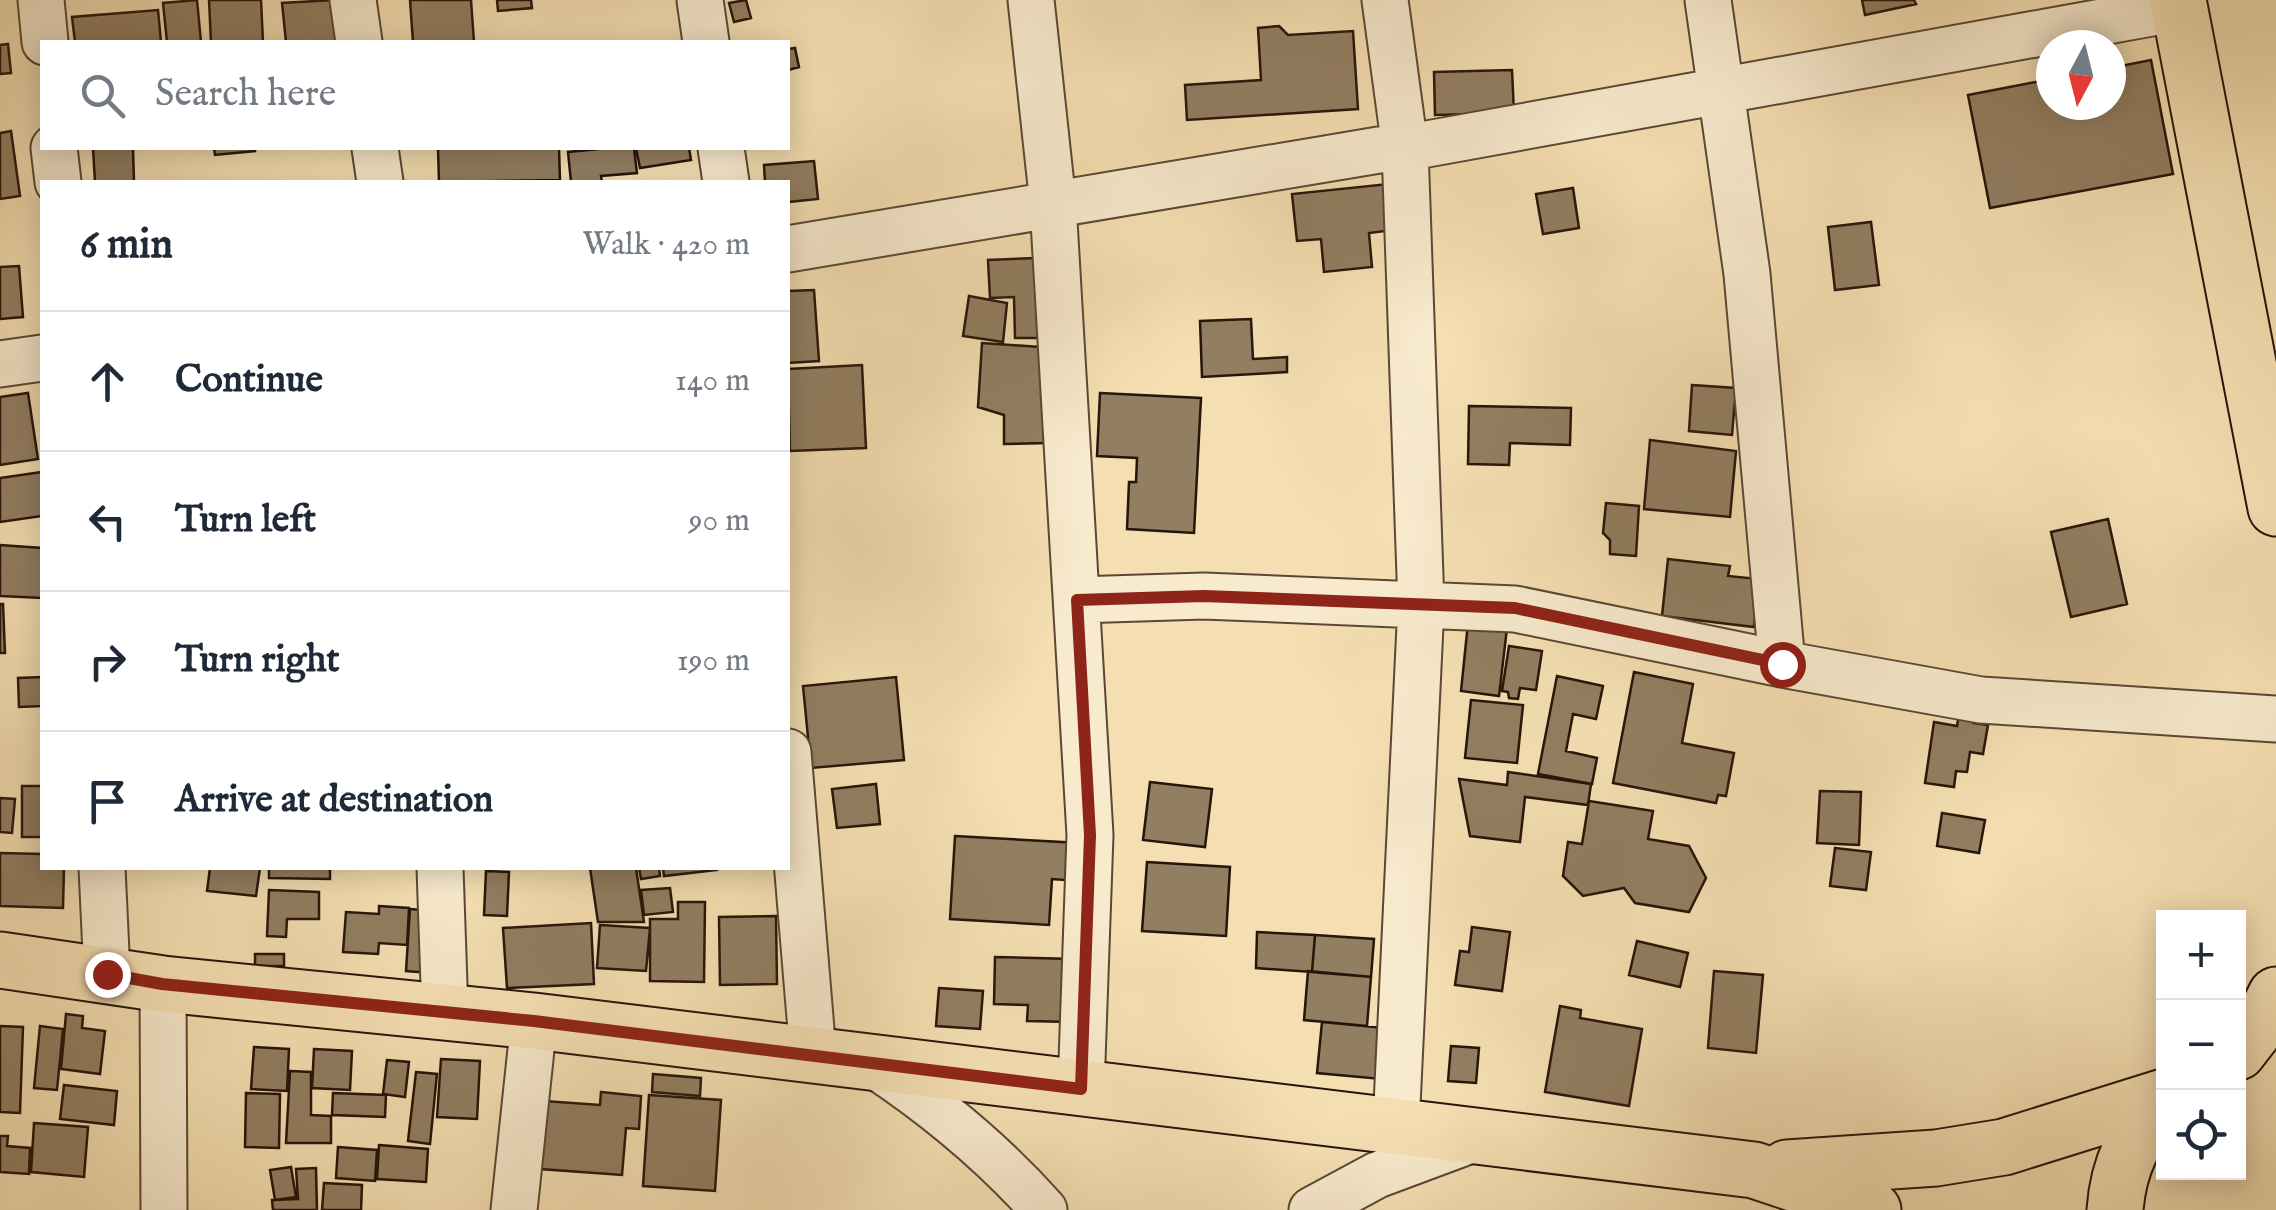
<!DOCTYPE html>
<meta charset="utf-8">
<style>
body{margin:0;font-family:"IM FELL English",serif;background:#f6f6f7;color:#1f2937}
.controls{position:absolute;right:30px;bottom:30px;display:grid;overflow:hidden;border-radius:0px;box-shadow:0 5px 25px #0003}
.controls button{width:90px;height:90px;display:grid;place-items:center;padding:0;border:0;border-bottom:2px solid #e0e1e3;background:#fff;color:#1f2937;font:50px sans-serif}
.compass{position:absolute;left:2036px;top:30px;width:90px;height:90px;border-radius:50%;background:#fff;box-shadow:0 5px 25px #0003;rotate:187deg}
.stop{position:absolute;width:30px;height:30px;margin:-22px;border:8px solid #8f2418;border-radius:50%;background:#fff}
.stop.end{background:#8f2418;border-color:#fff;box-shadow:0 2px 10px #0008}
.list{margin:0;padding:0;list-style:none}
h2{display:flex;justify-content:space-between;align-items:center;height:130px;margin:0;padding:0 40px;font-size:42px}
h2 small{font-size:32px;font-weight:400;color:#747a83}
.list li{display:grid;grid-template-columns:65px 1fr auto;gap:30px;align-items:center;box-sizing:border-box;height:140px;padding:0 40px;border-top:2px solid #e0e1e3}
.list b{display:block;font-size:38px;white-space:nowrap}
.list em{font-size:32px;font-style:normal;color:#747a83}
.icon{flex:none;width:55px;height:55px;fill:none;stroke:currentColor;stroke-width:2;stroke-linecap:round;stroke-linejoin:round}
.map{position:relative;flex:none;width:2276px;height:1210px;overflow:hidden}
.search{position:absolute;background:#fff;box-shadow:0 5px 25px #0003;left:40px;top:40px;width:750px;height:110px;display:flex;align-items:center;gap:25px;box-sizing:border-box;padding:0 35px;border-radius:0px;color:#747a83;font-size:38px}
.panel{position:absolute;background:#fff;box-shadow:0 5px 25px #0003;left:40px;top:180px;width:750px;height:690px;border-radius:0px}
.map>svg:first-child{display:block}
</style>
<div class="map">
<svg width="2276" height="1210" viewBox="0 0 2276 1210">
<rect width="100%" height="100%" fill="#f5dfb2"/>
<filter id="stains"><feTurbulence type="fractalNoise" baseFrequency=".002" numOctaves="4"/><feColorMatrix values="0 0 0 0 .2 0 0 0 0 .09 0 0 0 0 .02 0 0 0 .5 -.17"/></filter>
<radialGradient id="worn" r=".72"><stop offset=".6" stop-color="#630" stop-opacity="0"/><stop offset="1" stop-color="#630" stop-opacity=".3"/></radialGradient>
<path fill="#927e61" stroke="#26150a" stroke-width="2.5" d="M197,0l4,42h-34l-4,-39z
M209,0h52l2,42h-52z
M333,0l4,42h-51l-4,-39z
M410,0h61l3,42h-61z
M497,0h34l1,8 -34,3z
M746,0l5,18 -17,4 -5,-19z
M1862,0h52l2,4 -51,11z
M158,10l3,32h-86l-3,-25z
M1279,26l9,9 65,-4 5,78 -171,11 -2,-35 76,-5 -3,-52z
M8,44l3,29 -11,1v-29z
M795,48l4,19 -11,3v-21z
M2151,60l22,114 -183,34 -22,-113 83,-16v26h60v-37z
M1512,70l2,43 -79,2 -1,-43z
M11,131l9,65 -20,3v-66z
M93,148h40l1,34h-39z
M214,148h41v3l-40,4z
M438,148h121l1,32 -121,2z
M610,148h24l3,25 -36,3 1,6h-31l-3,-30z
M636,148h53l2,12 -51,8z
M814,161l4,38 -30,3v-20h-23l-1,-17z
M1388,184l5,46 -24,3 3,34 -48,5 -3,-33 -24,2 -5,-47z
M1573,188l6,40 -36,6 -7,-40z
M1871,222l8,63 -44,5 -7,-63z
M1036,258l2,80h-23l-1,-41 -24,1 -2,-38z
M19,266l4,51 -23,2v-52z
M814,290l5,71 -31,2v-72z
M969,296l38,7 -4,39 -40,-6z
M1251,319l2,40 34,-2v15l-85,5 -2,-56z
M982,343l58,4 7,96 -43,1v-29l-26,-8z
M862,365l4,83 -76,3 -2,-82z
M1692,385l44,3 -4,47 -43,-4z
M28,393l10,66 -38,6v-68z
M1100,393l101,5 -7,135 -67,-4 2,-47h7l1,-24 -40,-2z
M1469,406l102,2 -1,37 -60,-2 -1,22 -41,-1z
M1650,440l86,11 -6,66 -86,-8z
M42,472v44l-42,6v-44z
M1606,503l33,3 -3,50 -26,-2v-14l-7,-7z
M2108,519l19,85 -56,13 -20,-85z
M0,545l42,3v50l-42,-2z
M1668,559l62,7 -2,10 31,3 -5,48 -92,-11z
M0,604h3l2,49h-5z
M1468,623l39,5 -8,68 -38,-5z
M1509,646l33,5 -6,39 -16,-2 -2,11 -9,-1 -1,-6 -6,-1z
M1634,672l59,12 -11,59 52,10 -8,43 -8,-1 -2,8 -103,-20z
M1557,676l46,10 -7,33 -23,-5 -7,37 31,7 -5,26 -54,-10z
M42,677v29l-23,1 -1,-29z
M896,677l8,83 -93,8 -8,-82z
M1471,700l52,5 -6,58 -52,-5z
M1971,708l2,15 15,2 -5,29 -13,-2 -3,20 -11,-1 -2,16 -29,-4 9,-61 23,4 3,-17z
M1508,772l83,12 -3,21 -63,-8 -5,45 -50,-6 -11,-57 48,6z
M1150,782l62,7 -7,58 -62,-7z
M876,784l4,40 -43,4 -5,-39z
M22,786h20v51h-20z
M1820,791l41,1 -2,53 -42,-2z
M0,798l15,1 -3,34 -12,-1z
M1589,801l64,10 -5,28 41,7 17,32 -17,34 -54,-9 -11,-15 -41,8 -20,-20 5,-34 14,2z
M1942,813l43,7 -6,33 -42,-7z
M955,836l125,7 -2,38 -26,-2 -3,46 -99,-6z
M1835,848l36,4 -5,38 -36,-4z
M0,853l42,1v14h22l-1,40 -63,-2z
M1147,862l83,5 -4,69 -84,-5z
M210,868h50l-4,28 -49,-5z
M269,868h61v11l-61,-1z
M590,868h46l8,54h-46z
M639,868h20l1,8 -19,3z
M663,868h54v2l-53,6z
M486,871l23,1 -2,44 -23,-1z
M670,888l3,24 -29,3 -3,-25z
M269,890l50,2v27h-32l-1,18 -19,-1z
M678,902h27l-1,80 -54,-1v-62h28z
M379,906l30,2 -2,37 -28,-2 -1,11 -35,-2 3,-40 33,2z
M410,909l23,2 -3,62 -24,-2z
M776,916l1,68 -57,1 -1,-68z
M591,923l3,61 -87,4 -4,-60z
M600,925l50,3 -4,43 -49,-3z
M1472,927l38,5 -8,59 -47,-6 5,-34 9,1z
M1257,932l58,3 -3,37 -56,-4z
M1315,935l59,4 -3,38 -59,-5z
M1637,941l51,12 -8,34 -51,-12z
M255,954h29v12h-29z
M995,957l78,2 -1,63 -45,-1 1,-16 -34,-1z
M1308,971l63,6 -4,49 -63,-6z
M1714,971l49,4 -7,78 -48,-5z
M939,988l44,3 -3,38 -44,-3z
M1560,1006l21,4 -1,8 62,11 -13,77 -84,-14z
M66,1014l17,2 -1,12 23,3 -5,43 -39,-5z
M1322,1022l63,6 -4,51 -64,-6z
M0,1026l23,1 -3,86 -20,-1z
M40,1026l23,3 -6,61 -23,-2z
M1451,1046l28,2 -3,35 -28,-2z
M254,1047l35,2 -2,42 -36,-2z
M314,1049l38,2 -2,39 -38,-2z
M441,1059l39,2 -3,58 -40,-2z
M387,1060l22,2 -4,35 -22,-3z
M290,1071l21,1v43l20,1v27h-45z
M416,1072l21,2 -7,70 -22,-3z
M653,1074l48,4 -1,18 -48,-4z
M64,1085l53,6 -3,34 -54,-6z
M601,1092l40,4 -2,33 -13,-1 -4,47 -82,-6 5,-68 55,4z
M246,1093l34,1 -1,54 -34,-1z
M333,1093l53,2 -1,22 -53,-2z
M649,1095l72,5 -6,91 -72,-5z
M34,1123l54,4 -4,50 -53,-5z
M0,1136h8l-1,10 23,2 -1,26 -29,-2z
M379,1145l49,4 -2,33 -49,-3z
M338,1147l39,3 -2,31 -39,-3z
M291,1167l5,30 -21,3 -5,-30z
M316,1168l1,42h-44l-1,-10 26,-1 -2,-30z
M324,1183l38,2 -1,25h-39z"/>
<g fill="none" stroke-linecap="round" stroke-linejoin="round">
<g stroke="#5a4834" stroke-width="49">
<path id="minor" d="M41,0l4,42
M353,0l6,42
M700,0l6,42
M1031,0l22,204 37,631 -9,254
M1385,0l20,148 16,457 -25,521
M1708,0l39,274 35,390
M54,148l4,34
M375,148l5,34
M721,148l5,34
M788,249l591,-99 26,-2 774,-140
M0,364l42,-6
M1077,600l127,-4 311,13 267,55 199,36 295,19
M788,752l25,302
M102,868l5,106
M440,868l5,146
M163,984l1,226
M873,1064c62,41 121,90 171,146
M514,1210l20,-189
M1312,1210l65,-35 102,-38"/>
</g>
<g stroke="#26150a" stroke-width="59">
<path id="major" d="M2178,0l98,508
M0,960l163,24 371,37 1220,149 119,40
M2238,1052l27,-35 11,-22
M1787,1168l149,-10 68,-11 160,-50
M2115,1210c3,-41 18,-77 49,-105"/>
</g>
<use href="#minor" stroke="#f8eacd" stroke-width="45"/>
<use href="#major" stroke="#f5dfb2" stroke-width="55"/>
</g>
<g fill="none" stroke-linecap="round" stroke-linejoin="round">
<path stroke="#8f2418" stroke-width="12" d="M107,974l55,10 372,37 547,68 9,-254 -13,-235 127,-4 311,12 267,56"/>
</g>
<rect width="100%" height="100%" filter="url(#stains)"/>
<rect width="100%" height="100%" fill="url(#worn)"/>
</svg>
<div class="controls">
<button>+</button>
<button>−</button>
<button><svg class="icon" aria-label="locate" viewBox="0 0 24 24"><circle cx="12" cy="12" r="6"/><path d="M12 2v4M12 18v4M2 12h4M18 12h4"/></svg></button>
</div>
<svg class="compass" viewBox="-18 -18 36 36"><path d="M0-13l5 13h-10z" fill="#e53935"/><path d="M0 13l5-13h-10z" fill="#747a83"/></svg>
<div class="stop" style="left:1782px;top:664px"></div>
<div class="stop end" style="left:107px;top:974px"></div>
<div class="search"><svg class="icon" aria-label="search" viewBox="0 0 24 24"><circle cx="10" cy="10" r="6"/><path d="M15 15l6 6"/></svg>Search here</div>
<section class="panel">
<h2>6 min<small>Walk · 420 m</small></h2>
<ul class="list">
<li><svg class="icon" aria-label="ahead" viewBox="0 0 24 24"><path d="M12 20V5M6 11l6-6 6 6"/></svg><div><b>Continue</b></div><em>140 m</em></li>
<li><svg class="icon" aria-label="left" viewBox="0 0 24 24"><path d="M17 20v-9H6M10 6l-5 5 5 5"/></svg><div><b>Turn left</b></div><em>90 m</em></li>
<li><svg class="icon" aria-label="right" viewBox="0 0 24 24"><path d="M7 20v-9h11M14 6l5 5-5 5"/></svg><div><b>Turn right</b></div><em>190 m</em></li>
<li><svg class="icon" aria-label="arrive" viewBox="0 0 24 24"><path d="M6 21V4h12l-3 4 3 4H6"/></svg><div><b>Arrive at destination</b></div></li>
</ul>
</section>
</div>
